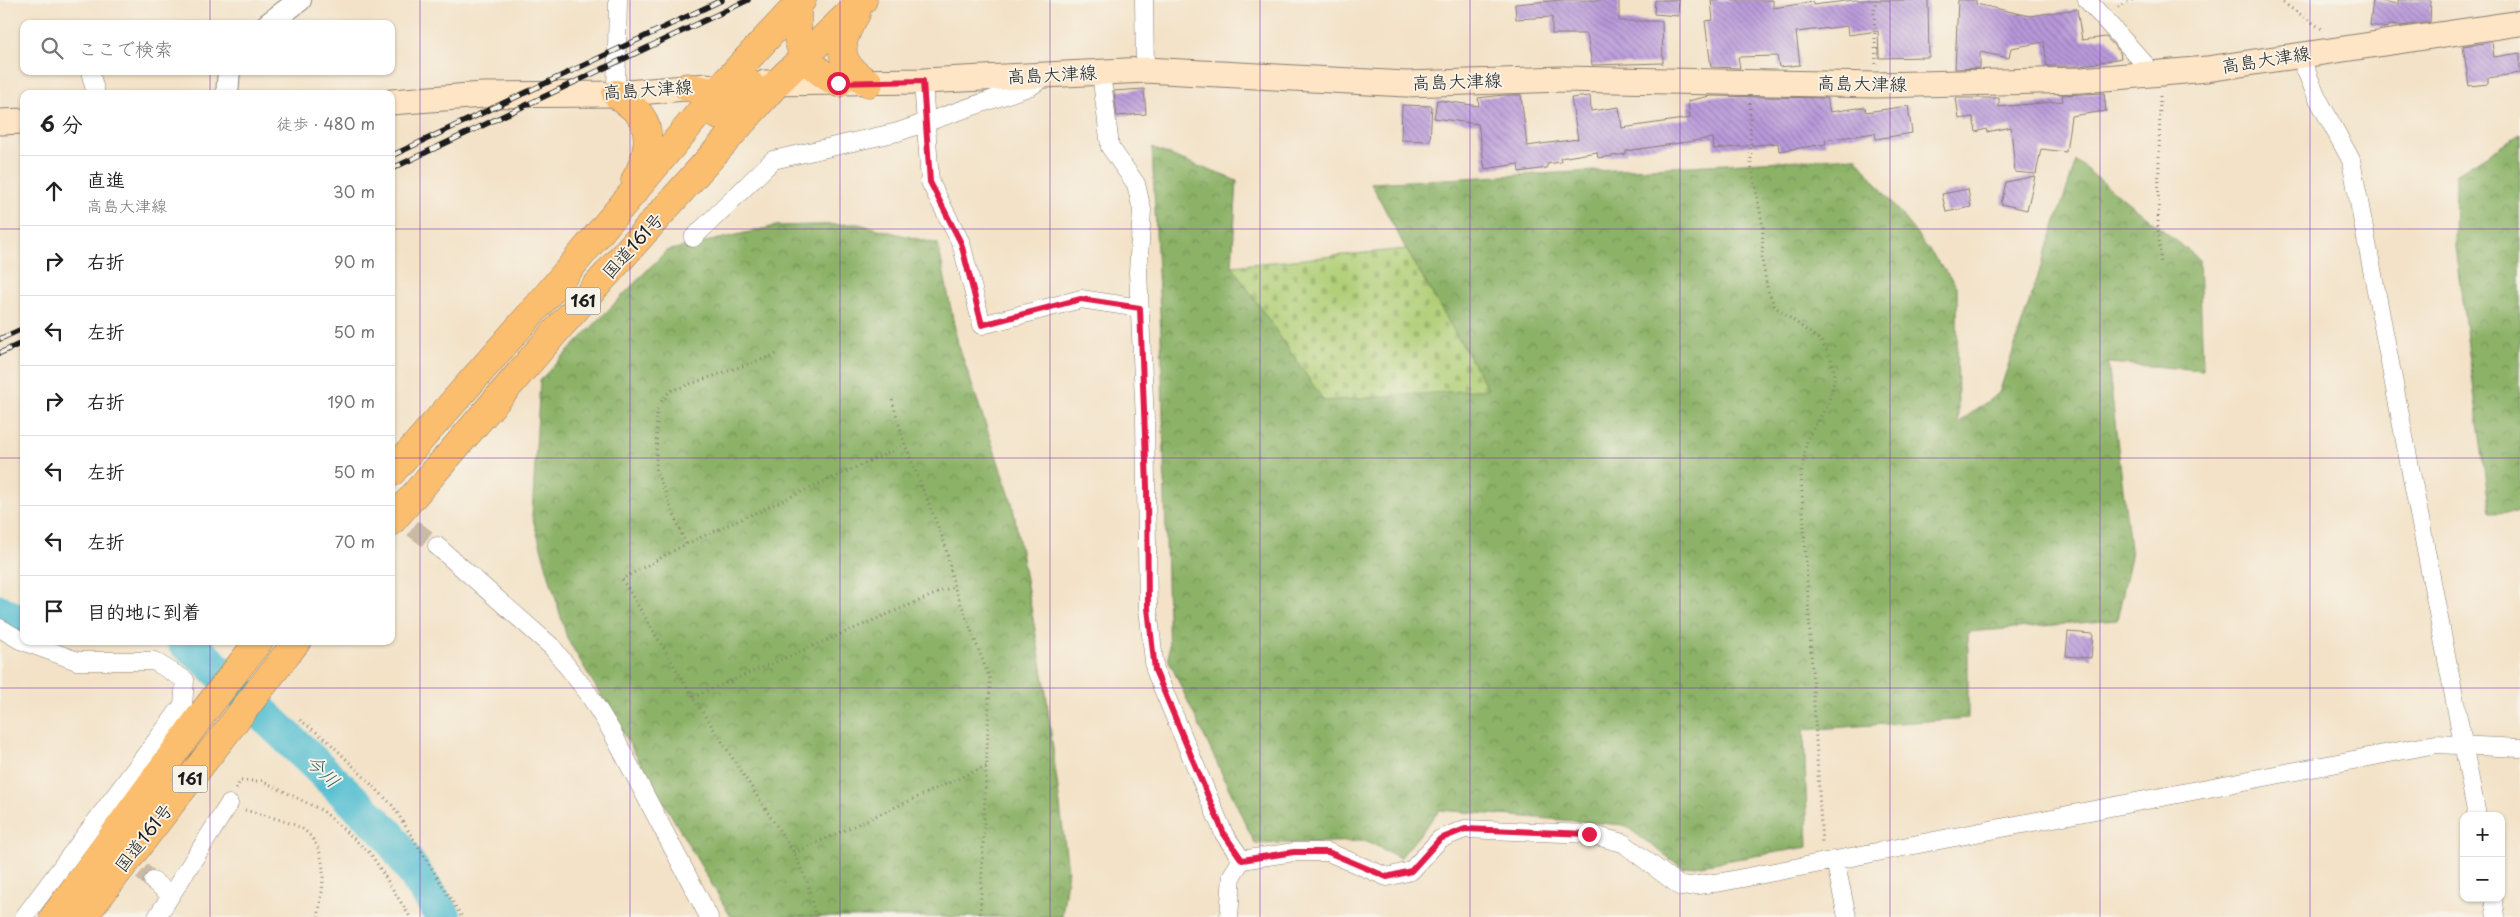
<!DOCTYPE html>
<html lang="ja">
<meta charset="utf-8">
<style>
body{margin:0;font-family:"Playpen Sans","Klee One",sans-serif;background:#f6f6f6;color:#222}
.controls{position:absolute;right:15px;bottom:15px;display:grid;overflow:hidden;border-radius:10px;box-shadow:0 1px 4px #0004}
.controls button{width:45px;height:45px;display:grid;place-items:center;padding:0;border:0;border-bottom:1px solid #e0e0e0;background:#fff;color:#222;font:25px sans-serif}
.stop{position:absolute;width:15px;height:15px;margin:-11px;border:4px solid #e11d48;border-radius:50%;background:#fff}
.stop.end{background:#e11d48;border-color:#fff;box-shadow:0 1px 5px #0008}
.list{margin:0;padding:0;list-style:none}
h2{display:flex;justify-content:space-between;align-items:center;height:65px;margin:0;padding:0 20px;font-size:21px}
h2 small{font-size:16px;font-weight:400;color:#767676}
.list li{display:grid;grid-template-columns:32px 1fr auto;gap:15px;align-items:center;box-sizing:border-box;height:70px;padding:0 20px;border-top:1px solid #e0e0e0}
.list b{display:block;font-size:19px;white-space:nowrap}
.list p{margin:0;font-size:16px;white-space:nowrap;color:#767676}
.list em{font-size:16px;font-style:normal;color:#767676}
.icon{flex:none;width:28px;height:28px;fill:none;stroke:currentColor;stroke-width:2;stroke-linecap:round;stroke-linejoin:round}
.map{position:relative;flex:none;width:2520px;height:917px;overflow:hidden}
.search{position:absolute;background:#fff;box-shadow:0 1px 4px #0004;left:20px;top:20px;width:375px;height:55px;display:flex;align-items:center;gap:12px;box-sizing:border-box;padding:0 18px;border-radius:10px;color:#767676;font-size:19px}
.panel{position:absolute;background:#fff;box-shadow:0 1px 4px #0004;left:20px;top:90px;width:375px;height:555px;border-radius:10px}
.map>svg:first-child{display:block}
</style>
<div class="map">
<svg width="2520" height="917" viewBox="0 0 2520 917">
<defs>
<pattern id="forest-crowns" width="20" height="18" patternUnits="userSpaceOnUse" patternTransform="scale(1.25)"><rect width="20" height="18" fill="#8cb268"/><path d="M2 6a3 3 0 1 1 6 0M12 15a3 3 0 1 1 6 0" fill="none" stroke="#729055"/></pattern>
<pattern id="cemetery-stones" width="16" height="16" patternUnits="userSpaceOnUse" patternTransform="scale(1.25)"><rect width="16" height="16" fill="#b0cf77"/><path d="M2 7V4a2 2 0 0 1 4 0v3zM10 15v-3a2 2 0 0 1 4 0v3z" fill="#97b166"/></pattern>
<pattern id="building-back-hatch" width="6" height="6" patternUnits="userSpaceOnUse" patternTransform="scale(1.25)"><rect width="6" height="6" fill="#b898da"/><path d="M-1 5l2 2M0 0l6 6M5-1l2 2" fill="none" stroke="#957bb0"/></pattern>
</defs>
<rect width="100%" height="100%" fill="#f7f3e8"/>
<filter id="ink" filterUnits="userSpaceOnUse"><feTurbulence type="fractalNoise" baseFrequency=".02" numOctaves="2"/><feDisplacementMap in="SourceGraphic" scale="10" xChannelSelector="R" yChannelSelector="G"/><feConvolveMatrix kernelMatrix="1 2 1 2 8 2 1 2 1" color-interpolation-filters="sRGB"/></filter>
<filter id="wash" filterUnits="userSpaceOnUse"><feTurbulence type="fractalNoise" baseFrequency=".0096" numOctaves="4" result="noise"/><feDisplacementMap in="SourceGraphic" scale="20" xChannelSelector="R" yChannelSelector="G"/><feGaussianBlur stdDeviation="1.12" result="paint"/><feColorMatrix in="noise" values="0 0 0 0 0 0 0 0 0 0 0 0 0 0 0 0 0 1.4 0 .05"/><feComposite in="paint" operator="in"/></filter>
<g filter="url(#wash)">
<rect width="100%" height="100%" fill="#f3e2c7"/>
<path fill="url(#forest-crowns)" stroke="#546742" d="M2520,134v378l-30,1 -35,-266 1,-73z
M1152,148l85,33 -5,85 256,123 -82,-140 -35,-66 485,-26 101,129 1,137 41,-30 77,-232 123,98 4,111 -95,-7 23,193 -14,64 -149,12v86l-164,12 4,117 -125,21 -59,-43 -184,-15 -40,48 -33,-17 -112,3 -86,-183 -8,-327z
M858,224l80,20 20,100 54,158 33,183 23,185 -6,47h-331l-164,-279 -35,-122 8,-136 126,-129 110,-25z"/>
<path fill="url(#cemetery-stones)" stroke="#66764a" d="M1406,249l82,140 -164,12 -92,-135z"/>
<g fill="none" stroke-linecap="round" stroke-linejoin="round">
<path stroke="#56bfd2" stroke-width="35" d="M0,612l24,13
M184,641l24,20 180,173 56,83"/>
</g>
<g id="blocks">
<path fill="url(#building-back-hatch)" d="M1561,0h58v21h43l1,42 -71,2 -5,-31h-35v-17l-36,2 -1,-15z
M1655,0h24l-1,16 -24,-2z
M1711,0h62v8l40,-6v3l41,-5h74l1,57 -50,1 -1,-27 -30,4 -1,-9 -51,6 4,33 -21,2 -2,-11 -39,1 2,11 -29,-1 -6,-46 8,-1z
M1958,0h18v4l54,12 47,-7 5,31 24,-3 14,15 1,6 -40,8h-34l-3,-24 -33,6 -2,10 -29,-6v16l-25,1z
M2373,0l25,4v-4h33l-1,22 -29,4 -13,-1 -1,3 -17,-3z
M2492,42l2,15 26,-4v20l-32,5v6l-19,2 -6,-40z
M1144,89l2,25 -29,2 -3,-25z
M2104,93l2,18 -35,5 -5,36 -25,-3 -5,25 -21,-2 -4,-45 -24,5 -1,-3 -10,3 -3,-15 -14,2 -3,-21h43v9l64,-6 -1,-6z
M1504,95h17l6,51 51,-7 -7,-41 19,-2 1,15 28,-4 3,21 68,-10 -2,-17 22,-5 117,2 3,14 35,-5 1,5 42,-6 4,27 -36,6 -1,-6 -50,7 1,4 -47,7 -1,-8 -64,6 -1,-11 -87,13v3l-28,4 -1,-6 -37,6 1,4 -14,2v4l-28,4 -1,-8 -33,5 -7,-45 -44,-6 3,-18 42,6 -1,-8z
M1402,105l30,1 -2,35 -29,-1z
M2035,176l-8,34 -26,-6 5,-22z
M1968,189l3,18 -25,5 -4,-18z
M2068,632l25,2 -2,24 -25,-2z"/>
</g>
</g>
<g filter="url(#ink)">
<use href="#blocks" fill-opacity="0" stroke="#887f72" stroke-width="1"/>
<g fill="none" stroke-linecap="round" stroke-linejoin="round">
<path stroke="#c8baa5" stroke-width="18" stroke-dasharray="18 9" stroke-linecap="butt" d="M391,512l46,34
M121,854l32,27"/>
<g stroke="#887f72" stroke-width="19">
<path id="minor" d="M1144,0l1,70
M2087,0l67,74
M2299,54l18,43 34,63 126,656
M90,71l6,23
M1101,72l9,75 26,37 6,26 -4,62 7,148 3,188 7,62 69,164 18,26
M923,81l7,101 31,61 21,82 99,-26 59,9
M616,94l2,-94
M693,238l80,-78 125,-28 133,-46 12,-8
M437,546l115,101 36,46 24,39 97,185
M0,628l20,12 57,21h77l31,19 -2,25 -159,212
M1835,860l12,57
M153,881l17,13
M2493,898l3,19
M157,917l72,-113
M1229,917l3,-42 10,-15 52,-8h34l59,25 24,-6 29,-32 25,-10 124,5 34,9 58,44 41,-5 714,-138 84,4"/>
</g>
<g stroke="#887f72" stroke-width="24">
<path id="tertiary" d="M268,24l32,-24
M227,94l2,-23"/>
</g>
<g stroke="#887f72" stroke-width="27">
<path id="secondary" d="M765,83l158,-2 222,-11 261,14 156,-5 315,6 205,-5 125,-11 313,-46
M391,102l92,-7 133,-1 91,-8
M0,122l24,-1"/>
</g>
<g stroke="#887f72" stroke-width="29">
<path id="trunk" d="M798,4c-4,42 2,58 40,79
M856,14c-19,30 -20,50 13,69
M687,87l29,6 13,6
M616,94c8,7 18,13 24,21 14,19 6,47 -5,65
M719,116l31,-32
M391,473l153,-174 178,-213 80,-86
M391,522l165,-191 222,-249 85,-82
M54,917l149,-204 56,-72
M83,917l214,-276"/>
</g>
<path stroke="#887f72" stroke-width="3" stroke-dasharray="1 4" stroke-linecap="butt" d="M2279,0l43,29
M2118,7l14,-7
M1876,64l-2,-52 2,-12
M2160,96l-2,131 3,39
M1750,103l1,62 12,62 -1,33 6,31 7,16 46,34 10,17 4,20 -7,27 -21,34 -6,36 21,369
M892,400l13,45 40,99 9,42 36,93 -10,238
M686,544l-30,-74 1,-64 13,-15 107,-37
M693,697l261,-111
M300,720l28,21 65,65 69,111
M236,789l4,-8h23l60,30 48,43 39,63
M245,810c13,4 49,12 59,20 27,22 19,57 14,87
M794,853l192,-87
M815,917l-7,-34 -14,-30 -101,-156 -71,-118 64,-35 219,-99"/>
<use href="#minor" stroke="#fff" stroke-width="18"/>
<use href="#tertiary" stroke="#fff" stroke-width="22"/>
<use href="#secondary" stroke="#fde5c5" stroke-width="25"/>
<use href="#trunk" stroke="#fbbd6e" stroke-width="28"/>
<g stroke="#1c1c1c" stroke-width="5.5">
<path id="rail" d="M391,156l331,-156
M391,169l357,-169
M0,339l24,-11
M0,353l24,-11"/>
</g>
<use href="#rail" stroke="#f7f3e8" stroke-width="4" stroke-dasharray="11" stroke-linecap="butt"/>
</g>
</g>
<g fill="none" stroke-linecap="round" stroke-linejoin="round" filter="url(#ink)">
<path stroke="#e11d48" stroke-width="6" d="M838,83l85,-2 7,101 31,61 21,82 99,-26 59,9 7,178 1,122 7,62 69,164 18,26 52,-8h34l59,25 24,-6 29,-32 25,-10 124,5"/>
</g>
<path fill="none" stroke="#7b2cbf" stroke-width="1" stroke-opacity="0.55" d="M210,0v24M420,0v917M630,0v917M840,0v917M1050,0v917M1260,0v917M1470,0v917M1680,0v917M1890,0v917M2100,0v917M2310,0v917M210,71v23M0,229h24M391,229h2129M0,458h24M391,458h2129M210,641v276M0,688h2520"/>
<g text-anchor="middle" stroke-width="4" stroke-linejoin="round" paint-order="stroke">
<g fill="#f7f3e8" stroke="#5e5c59" stroke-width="1">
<rect x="565.5" y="287.5" width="35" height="27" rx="4"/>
<rect x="172.5" y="765.5" width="35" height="27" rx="4"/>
</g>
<g font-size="16" font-weight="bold" fill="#1c1c1c">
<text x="583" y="307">161</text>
<text x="190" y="785">161</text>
</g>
<g font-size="18" fill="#1c1c1c" stroke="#f7f3e8">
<text transform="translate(2266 60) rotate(-9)" y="6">高島大津線</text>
<text transform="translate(1052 75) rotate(-3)" y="6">高島大津線</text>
<text transform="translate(1457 82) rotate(-2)" y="6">高島大津線</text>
<text transform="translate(1862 84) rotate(1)" y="6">高島大津線</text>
<text transform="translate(648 90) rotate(-4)" y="6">高島大津線</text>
<text transform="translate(633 246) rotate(-48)" y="6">国道161号</text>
<text transform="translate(144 838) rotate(-52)" y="6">国道161号</text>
</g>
<g font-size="19" font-style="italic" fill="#335d65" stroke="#f7f3e8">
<text transform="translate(323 771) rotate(44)" y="7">今川</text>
</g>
</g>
</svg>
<div class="controls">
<button>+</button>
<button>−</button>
</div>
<div class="stop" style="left:838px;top:83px"></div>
<div class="stop end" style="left:1589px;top:834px"></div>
<div class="search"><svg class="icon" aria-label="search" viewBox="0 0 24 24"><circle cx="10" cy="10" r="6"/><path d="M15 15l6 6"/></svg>ここで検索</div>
<section class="panel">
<h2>6 分<small>徒歩 · 480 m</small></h2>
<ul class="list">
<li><svg class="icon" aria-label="ahead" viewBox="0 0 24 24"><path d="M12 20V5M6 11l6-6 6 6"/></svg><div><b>直進</b><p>高島大津線</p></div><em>30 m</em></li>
<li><svg class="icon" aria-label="right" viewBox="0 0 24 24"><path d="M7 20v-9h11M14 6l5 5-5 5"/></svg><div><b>右折</b></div><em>90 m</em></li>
<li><svg class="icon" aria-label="left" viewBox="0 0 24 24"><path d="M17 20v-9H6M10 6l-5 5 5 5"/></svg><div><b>左折</b></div><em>50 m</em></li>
<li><svg class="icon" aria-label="right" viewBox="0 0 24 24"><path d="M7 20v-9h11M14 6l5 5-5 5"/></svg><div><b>右折</b></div><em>190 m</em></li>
<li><svg class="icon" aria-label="left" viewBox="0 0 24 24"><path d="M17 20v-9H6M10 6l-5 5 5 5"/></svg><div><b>左折</b></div><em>50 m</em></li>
<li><svg class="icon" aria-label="left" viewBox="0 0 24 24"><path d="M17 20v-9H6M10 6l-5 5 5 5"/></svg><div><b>左折</b></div><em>70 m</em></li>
<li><svg class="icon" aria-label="arrive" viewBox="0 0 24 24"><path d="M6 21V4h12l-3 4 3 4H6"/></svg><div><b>目的地に到着</b></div></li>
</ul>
</section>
</div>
